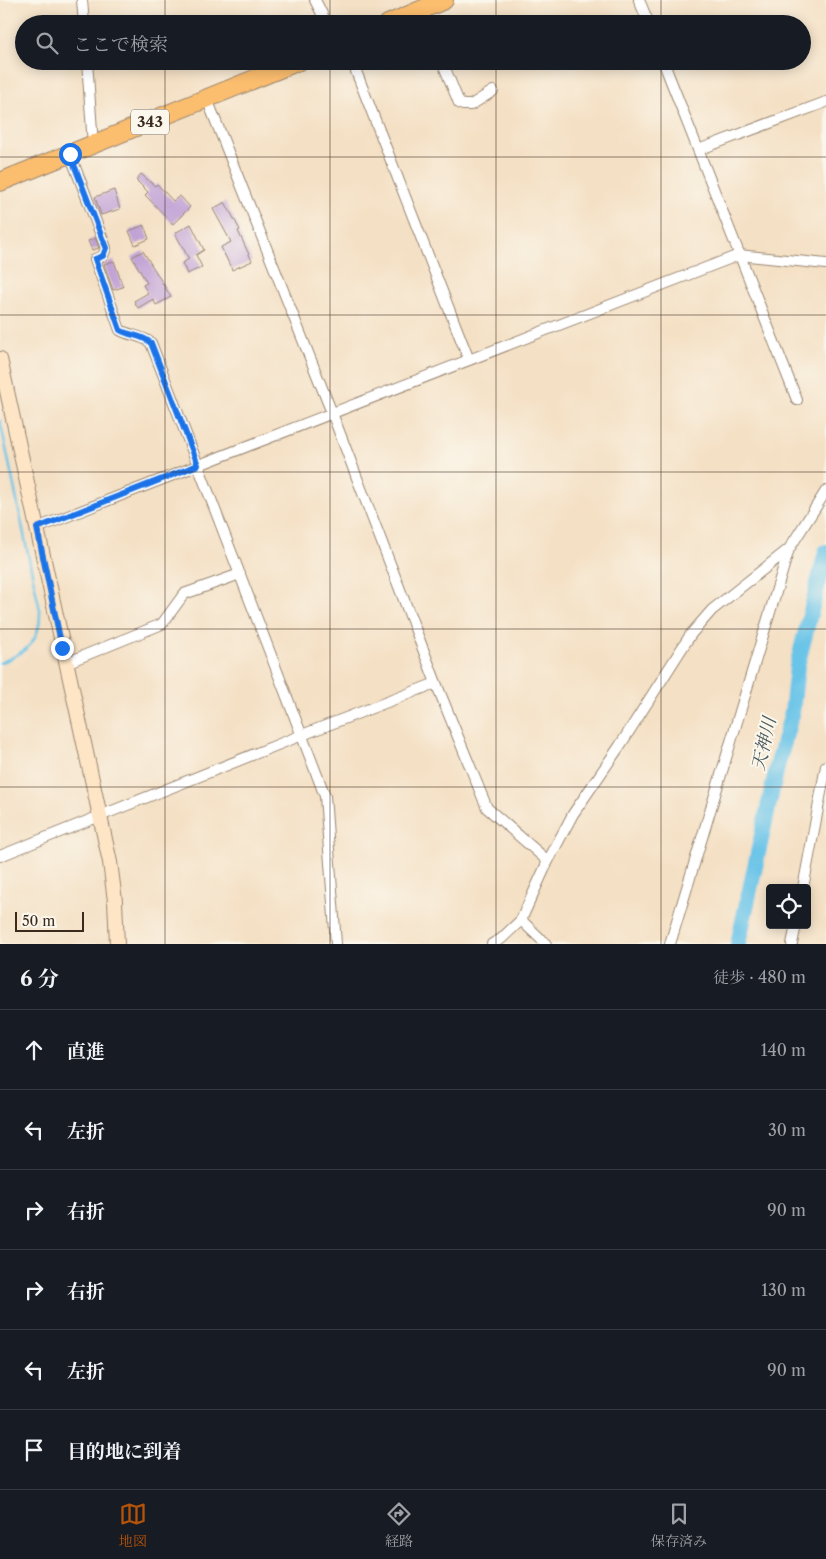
<!DOCTYPE html>
<html lang="ja">
<meta charset="utf-8">
<style>
body{margin:0;font-family:"Libre Caslon Text","Noto Serif JP",serif;background:#242831;color:#f1f3f6}
.controls{position:absolute;right:15px;bottom:15px;display:grid;overflow:hidden;border-radius:5px;box-shadow:0 2px 12px #0003}
.controls button{width:45px;height:45px;display:grid;place-items:center;padding:0;border:0;border-bottom:1px solid #363941;background:#171b24;color:#f1f3f6;font:25px sans-serif}
.scale{position:absolute;left:15px;bottom:12px;width:69px;box-sizing:border-box;padding-left:5px;border:2px solid #3b2a1e;border-top:0;font-size:14px;line-height:18px;white-space:nowrap;color:#3b2a1e;-webkit-text-stroke:4px #fbf7ec;paint-order:stroke}
.stop{position:absolute;width:15px;height:15px;margin:-11px;border:4px solid #1a73e8;border-radius:50%;background:#fff}
.stop.end{background:#1a73e8;border-color:#fff;box-shadow:0 1px 5px #0008}
.list{margin:0;padding:0;list-style:none}
h2{display:flex;justify-content:space-between;align-items:center;height:65px;margin:0;padding:0 20px;font-size:21px}
h2 small{font-size:16px;font-weight:400;color:#9ea1a6}
.list li{display:grid;grid-template-columns:32px 1fr auto;gap:15px;align-items:center;box-sizing:border-box;height:80px;padding:0 20px;border-top:1px solid #363941}
.list b{display:block;font-size:19px;white-space:nowrap}
.list em{font-size:16px;font-style:normal;color:#9ea1a6}
.icon{flex:none;width:28px;height:28px;fill:none;stroke:currentColor;stroke-width:2;stroke-linecap:round;stroke-linejoin:round}
.map{position:relative;flex:none;width:826px;height:944px;overflow:hidden}
.search{position:absolute;background:#171b24;box-shadow:0 2px 12px #0003;left:15px;right:15px;top:15px;height:55px;display:flex;align-items:center;gap:12px;box-sizing:border-box;padding:0 18px;border-radius:28px;color:#9ea1a6;font-size:19px}
.sheet{height:545px;background:#171b24}
nav{display:flex;justify-content:space-around;align-items:center;box-sizing:border-box;height:70px;border-top:1px solid #363941;background:#171b24;font-size:14px;color:#9ea1a6}
nav a{display:grid;justify-items:center;gap:2px}
nav .on{color:#b45309}
.map>svg:first-child{display:block}
</style>
<div class="map">
<svg width="826" height="944" viewBox="0 0 826 944">
<rect width="100%" height="100%" fill="#fbf7ec"/>
<filter id="ink" filterUnits="userSpaceOnUse"><feTurbulence type="fractalNoise" baseFrequency=".02" numOctaves="2"/><feDisplacementMap in="SourceGraphic" scale="10" xChannelSelector="R" yChannelSelector="G"/><feConvolveMatrix kernelMatrix="1 2 1 2 8 2 1 2 1" color-interpolation-filters="sRGB"/></filter>
<filter id="wash" filterUnits="userSpaceOnUse"><feTurbulence type="fractalNoise" baseFrequency=".0096" numOctaves="4" result="noise"/><feDisplacementMap in="SourceGraphic" scale="20" xChannelSelector="R" yChannelSelector="G"/><feGaussianBlur stdDeviation="1.12" result="paint"/><feColorMatrix in="noise" values="0 0 0 0 0 0 0 0 0 0 0 0 0 0 0 0 0 1.4 0 .05"/><feComposite in="paint" operator="in"/></filter>
<g filter="url(#wash)">
<rect width="100%" height="100%" fill="#f4e0c4"/>
<g fill="none" stroke-linecap="round" stroke-linejoin="round">
<path stroke="#6ac4e8" stroke-width="2.5" d="M0,421c14,63 26,126 40,189 1,32 -13,42 -40,53"/>
<path stroke="#6ac4e8" stroke-width="16" d="M738,944l39,-177 15,-55 5,-46 29,-114"/>
</g>
<g id="blocks">
<path fill="#c1a2d6" d="M141,174l14,12 2,-2 16,17 7,-5 10,11 -17,17 -28,-29 3,-3 -12,-12z
M114,190l6,19 -19,6 -6,-18z
M225,202l15,28 -2,1 14,30 -20,9 -11,-23 10,-5 -18,-33z
M191,224l13,26 -8,5 6,12 -15,7 -5,-11 7,-4 -14,-26z
M144,225l5,14 -14,6 -6,-14z
M95,238l4,10 -7,2 -4,-9z
M143,251l28,46 -15,8 -3,-6 -15,9 -4,-7 14,-8 -5,-8 4,-2 -15,-26z
M114,261l9,26 -10,3 -9,-26z"/>
</g>
</g>
<g filter="url(#ink)">
<use href="#blocks" fill-opacity="0" stroke="#988571" stroke-width="1"/>
<g fill="none" stroke-linecap="round" stroke-linejoin="round">
<g stroke="#988571" stroke-width="12">
<path id="street" d="M82,0l2,24
M315,0l12,24
M639,0l10,24
M421,10l6,14
M87,61l6,84
M352,61l117,299
M442,61l17,42 4,2h8l22,-14
M663,61l134,339
M207,99l125,314 104,270 51,125 61,53
M698,150l128,-48
M70,154l36,94 -3,8 -8,3 25,71c10,6 22,5 31,13l174,453 11,148
M37,528l702,-273 87,9
M66,663l96,-39 22,-30 56,-20
M0,856l302,-121 134,-52
M803,888l23,-122
M521,920l25,24
M492,944l9,-5 20,-19 27,-59 25,-47 46,-67 72,-113 21,-24 77,-61
M670,944l119,-395 37,-58
M792,944l4,-19"/>
</g>
<g stroke="#988571" stroke-width="16">
<path id="secondary" d="M0,359l110,503 5,39 2,43"/>
</g>
<g stroke="#988571" stroke-width="20">
<path id="highway" d="M388,24l56,-24
M0,182l299,-121"/>
</g>
<use href="#street" stroke="#fff" stroke-width="10"/>
<use href="#secondary" stroke="#fde5c5" stroke-width="14"/>
<use href="#highway" stroke="#fbbd6e" stroke-width="18"/>
</g>
</g>
<g fill="none" stroke-linecap="round" stroke-linejoin="round" filter="url(#ink)">
<path stroke="#1a73e8" stroke-width="6" d="M62,648l-25,-120 161,-63 -47,-122c-9,-8 -21,-7 -31,-13l-25,-71 8,-3 3,-8 -36,-94"/>
</g>
<path fill="none" stroke="#3b2a1e" stroke-width="1" stroke-opacity="0.55" d="M165,0v24M330,0v24M496,0v24M661,0v24M165,61v883M330,61v883M496,61v883M661,61v883M0,157h826M0,315h826M0,472h826M0,629h826M0,787h826"/>
<g text-anchor="middle" stroke-width="4" stroke-linejoin="round" paint-order="stroke">
<rect fill="#fbf7ec" stroke="#75685c" stroke-width="1" x="131" y="109.5" width="38" height="25" rx="4"/>
<g font-size="15" font-weight="bold" fill="#3b2a1e">
<text x="150" y="127">343</text>
</g>
<g font-size="18" font-style="italic" fill="#49585b" stroke="#fbf7ec">
<text transform="translate(764 744) rotate(-77)" y="6">天神川</text>
</g>
</g>
</svg>
<div class="controls">
<button><svg class="icon" aria-label="locate" viewBox="0 0 24 24"><circle cx="12" cy="12" r="6"/><path d="M12 2v4M12 18v4M2 12h4M18 12h4"/></svg></button>
</div>
<div class="scale">50 m</div>
<div class="stop" style="left:70px;top:154px"></div>
<div class="stop end" style="left:62px;top:648px"></div>
<div class="search"><svg class="icon" aria-label="search" viewBox="0 0 24 24"><circle cx="10" cy="10" r="6"/><path d="M15 15l6 6"/></svg>ここで検索</div>
</div>
<section class="sheet">
<h2>6 分<small>徒歩 · 480 m</small></h2>
<ul class="list">
<li><svg class="icon" aria-label="ahead" viewBox="0 0 24 24"><path d="M12 20V5M6 11l6-6 6 6"/></svg><div><b>直進</b></div><em>140 m</em></li>
<li><svg class="icon" aria-label="left" viewBox="0 0 24 24"><path d="M17 20v-9H6M10 6l-5 5 5 5"/></svg><div><b>左折</b></div><em>30 m</em></li>
<li><svg class="icon" aria-label="right" viewBox="0 0 24 24"><path d="M7 20v-9h11M14 6l5 5-5 5"/></svg><div><b>右折</b></div><em>90 m</em></li>
<li><svg class="icon" aria-label="right" viewBox="0 0 24 24"><path d="M7 20v-9h11M14 6l5 5-5 5"/></svg><div><b>右折</b></div><em>130 m</em></li>
<li><svg class="icon" aria-label="left" viewBox="0 0 24 24"><path d="M17 20v-9H6M10 6l-5 5 5 5"/></svg><div><b>左折</b></div><em>90 m</em></li>
<li><svg class="icon" aria-label="arrive" viewBox="0 0 24 24"><path d="M6 21V4h12l-3 4 3 4H6"/></svg><div><b>目的地に到着</b></div></li>
</ul>
</section>
<nav>
<a class="on"><svg class="icon" aria-label="map" viewBox="0 0 24 24"><path d="M3 6l6-2 6 2 6-2v14l-6 2-6-2-6 2zM9 4v14M15 6v14"/></svg>地図</a>
<a><svg class="icon" aria-label="directions" viewBox="0 0 24 24"><path d="M12 3l9 9-9 9-9-9zM9 14v-3h6M13 9l2 2-2 2"/></svg>経路</a>
<a><svg class="icon" aria-label="saved" viewBox="0 0 24 24"><path d="M7 4h10v16l-5-4-5 4z"/></svg>保存済み</a>
</nav>
